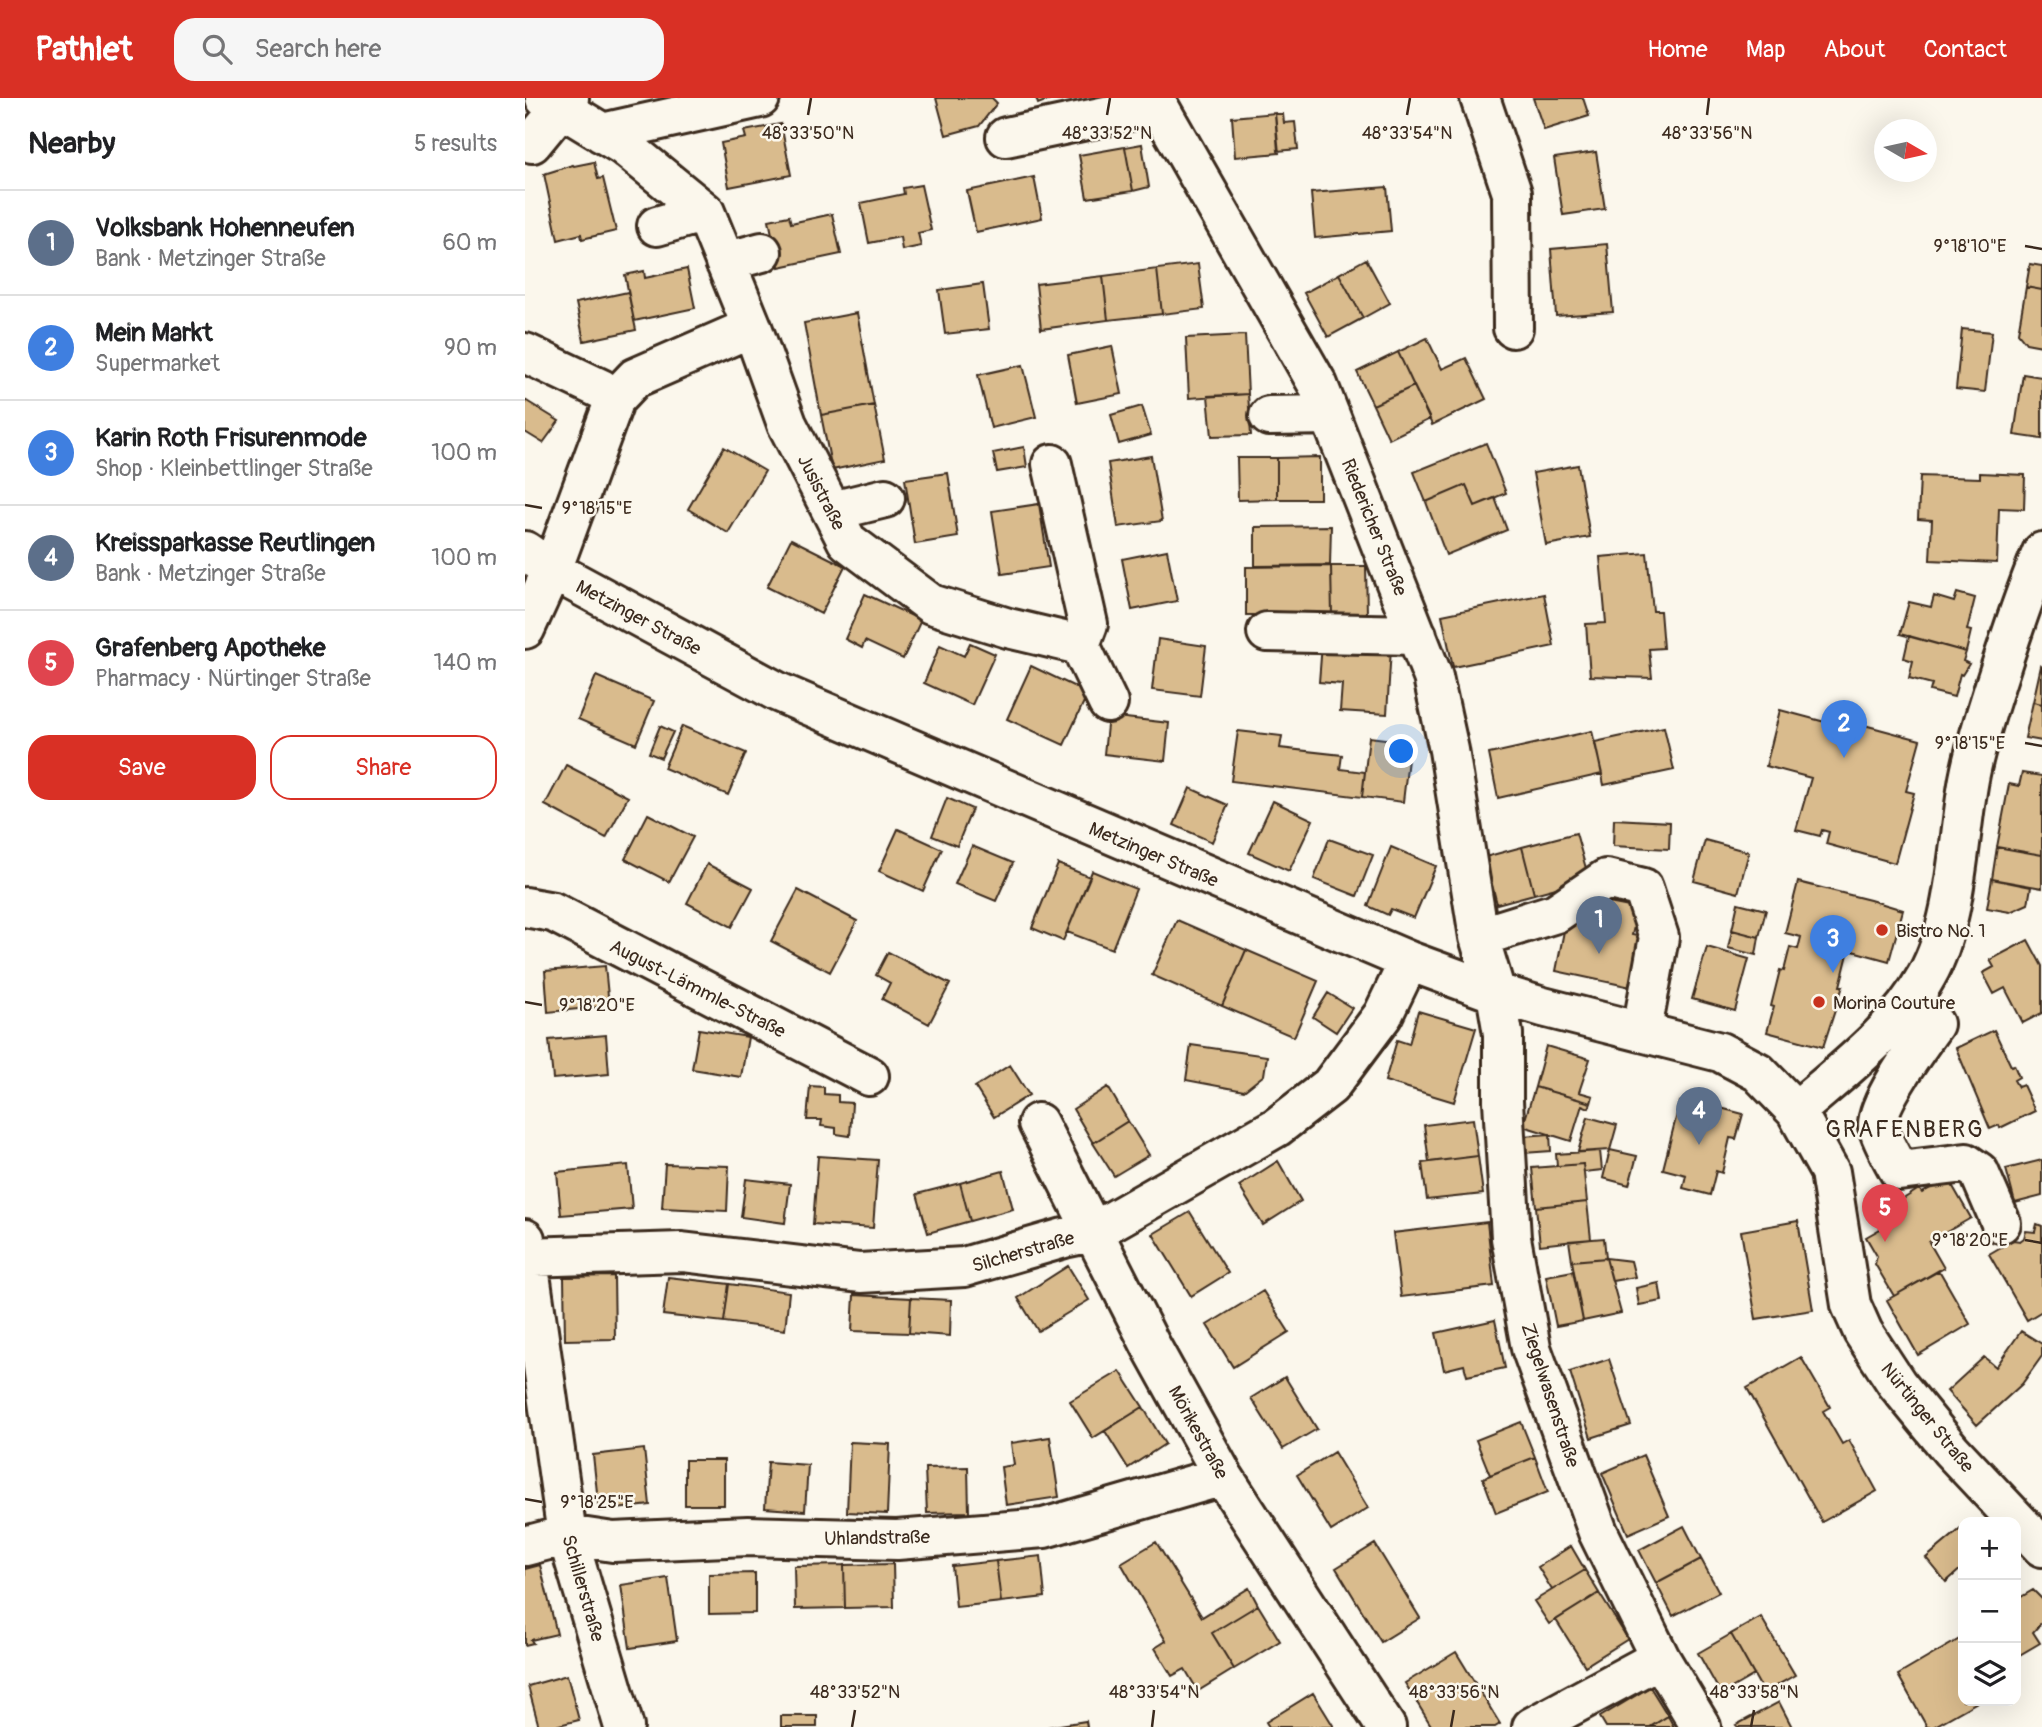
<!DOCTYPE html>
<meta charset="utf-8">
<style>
body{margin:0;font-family:Pangolin,sans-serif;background:#f6f6f6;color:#202124}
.controls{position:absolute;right:21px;bottom:21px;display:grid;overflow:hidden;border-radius:14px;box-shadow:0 7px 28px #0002}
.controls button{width:63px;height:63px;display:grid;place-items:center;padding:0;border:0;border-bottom:2px solid #e0e0e0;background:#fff;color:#202124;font:35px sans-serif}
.compass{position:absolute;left:1349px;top:21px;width:63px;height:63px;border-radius:50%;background:#fff;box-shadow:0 7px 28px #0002;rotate:99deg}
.you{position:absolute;left:877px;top:654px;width:24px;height:24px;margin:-18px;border:5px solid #fff;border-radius:50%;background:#1a73e8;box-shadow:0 0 0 10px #1a73e833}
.badge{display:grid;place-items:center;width:46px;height:46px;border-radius:50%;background:#d93025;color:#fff;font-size:23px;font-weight:700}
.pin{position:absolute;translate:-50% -58px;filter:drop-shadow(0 2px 4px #0008)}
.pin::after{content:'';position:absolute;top:37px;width:24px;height:21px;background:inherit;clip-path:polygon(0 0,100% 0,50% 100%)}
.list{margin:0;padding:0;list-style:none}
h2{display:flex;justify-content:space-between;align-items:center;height:91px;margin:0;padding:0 28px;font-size:30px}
h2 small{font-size:23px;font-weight:400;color:#757577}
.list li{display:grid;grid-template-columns:46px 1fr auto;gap:21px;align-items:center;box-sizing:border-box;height:105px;padding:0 28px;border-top:2px solid #e0e0e0}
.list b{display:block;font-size:26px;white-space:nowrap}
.list p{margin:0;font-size:23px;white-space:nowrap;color:#757577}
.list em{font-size:23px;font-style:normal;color:#757577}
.actions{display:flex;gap:14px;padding:21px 28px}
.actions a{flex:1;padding:16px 0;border:2px solid #d93025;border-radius:21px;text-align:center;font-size:24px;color:#d93025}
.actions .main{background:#d93025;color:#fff}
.icon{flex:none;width:38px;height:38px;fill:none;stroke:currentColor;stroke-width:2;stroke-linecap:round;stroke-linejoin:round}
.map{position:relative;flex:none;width:1517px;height:1629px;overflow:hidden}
header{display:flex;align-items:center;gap:42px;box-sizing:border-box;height:98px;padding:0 35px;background:#d93025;color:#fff}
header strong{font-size:33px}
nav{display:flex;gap:38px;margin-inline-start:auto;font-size:24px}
.search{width:490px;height:63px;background:#f6f6f6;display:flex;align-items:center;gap:18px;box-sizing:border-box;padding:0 24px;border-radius:21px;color:#757577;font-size:26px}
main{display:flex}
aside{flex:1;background:#fff}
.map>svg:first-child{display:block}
</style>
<header>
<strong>Pathlet</strong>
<div class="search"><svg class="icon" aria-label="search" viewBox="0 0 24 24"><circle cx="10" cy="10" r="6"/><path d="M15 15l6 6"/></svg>Search here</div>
<nav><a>Home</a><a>Map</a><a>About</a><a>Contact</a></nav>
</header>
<main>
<aside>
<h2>Nearby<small>5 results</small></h2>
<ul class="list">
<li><span class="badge" style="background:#5c6f8a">1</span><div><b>Volksbank Hohenneufen</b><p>Bank · Metzinger Straße</p></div><em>60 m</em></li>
<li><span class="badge" style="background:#3f7fe0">2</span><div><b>Mein Markt</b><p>Supermarket</p></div><em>90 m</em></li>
<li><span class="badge" style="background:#3f7fe0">3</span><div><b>Karin Roth Frisurenmode</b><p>Shop · Kleinbettlinger Straße</p></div><em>100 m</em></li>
<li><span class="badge" style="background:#5c6f8a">4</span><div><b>Kreissparkasse Reutlingen</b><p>Bank · Metzinger Straße</p></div><em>100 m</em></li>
<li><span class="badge" style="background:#e0444e">5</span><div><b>Grafenberg Apotheke</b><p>Pharmacy · Nürtinger Straße</p></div><em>140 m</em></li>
</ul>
<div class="actions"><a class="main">Save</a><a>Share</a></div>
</aside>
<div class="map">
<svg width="1517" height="1629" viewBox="0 0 1517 1629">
<rect width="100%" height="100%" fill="#fbf7ec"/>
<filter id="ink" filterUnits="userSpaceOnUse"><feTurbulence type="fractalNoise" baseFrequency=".0143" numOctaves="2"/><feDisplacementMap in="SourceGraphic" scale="14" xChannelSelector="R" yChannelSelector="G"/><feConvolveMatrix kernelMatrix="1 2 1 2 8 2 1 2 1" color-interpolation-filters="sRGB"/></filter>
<g filter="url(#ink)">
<path fill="#d9bb8d" stroke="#3b2a1e" stroke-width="2" d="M411,0h56l5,5 -18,23 -33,9z
M511,0h17l-15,6z
M1008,0h50l6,18 -45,14z
M750,15l4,40 -44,4 -3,-40z
M750,16h8l1,9 11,-1 3,27 -20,2z
M256,26l10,51 -62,12 -8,-44 25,-5 -2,-7z
M617,46l7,43 -16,4 -8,-44z
M600,49l8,44 -46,7 -8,-43z
M1071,54l9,57 -42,6 -9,-57z
M69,64l4,17 5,-1 13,53 -34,8 -1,-5 -23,6 -14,-66 29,-9 1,1z
M509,79l8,41 -66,14 -9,-41z
M396,87l10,45 -13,3 3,13 -19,4 -2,-13 -31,6 -8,-40 43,-9 -1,-6z
M862,89l4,44 -76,7 -4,-45z
M307,116l9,40 -62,13 -10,-47 20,-4 2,7z
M1082,146l6,68 -57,4 -5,-67z
M841,161l24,44 -27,15 -24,-44z
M673,166l6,45 -42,5 -5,-45z
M1505,166l12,2v24l-16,-3z
M162,171l8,39 -61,13 -9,-46 19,-4 1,7z
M632,171l5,45 -54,6 -5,-44z
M814,176l24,44 -35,19 -24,-44z
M578,178l5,44 -67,9 -5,-45z
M458,186l6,45 -44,5 -6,-44z
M1501,189l16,3v56l-16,-3 -8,-10z
M103,194l8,38 -52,11 -8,-38z
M332,215l17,92 -53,10 -17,-92z
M1437,231l30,3 -7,60 -29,-3z
M720,237l3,59 -59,4 -3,-60z
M902,240l15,31 24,-11 20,41 -54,26 -34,-73z
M587,248l10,48 -45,9 -9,-48z
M873,254l16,34 -41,19 -16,-33z
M498,267l13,52 -45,11 -13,-53z
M1498,276l19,3v62l-28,-4z
M889,288l16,33 -41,20 -16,-34z
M723,296l3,41 -39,1 -4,-40z
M0,302l34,21 -16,22 -18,-11z
M349,307l11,54 -53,11 -11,-55z
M617,308l9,29 -32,9 -8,-29z
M961,345l20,50 -31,13 -9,-21 -40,17 -12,-30z
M199,349l41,24 -37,62 -40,-24z
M499,349l3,20 -30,5 -4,-19z
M626,358l11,65 -44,6 -10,-64z
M795,359v42h-43v-41z
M712,360h40v41l-39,1z
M1053,367l12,72 -44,8 -13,-72z
M423,375l10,64 -43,7 -10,-65z
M1455,375l45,2 -1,34 -25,-1 -2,55 -67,-3 2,-40 -14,-1 2,-43 60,2z
M941,387l9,21 20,-8 12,32 -61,25 -20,-53z
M514,406l10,63 -47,7 -10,-63z
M806,428l-1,39 -75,1v-39z
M266,441l54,27 -24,48 -54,-27z
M642,452l10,51 -45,9 -10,-51z
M1122,455l6,58h7l3,37 -14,1 3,29 -62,-2 -4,-52 20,-1 -6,-66z
M806,468h35l1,48 -35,1z
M806,468l1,49h-86v-48z
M1432,495l18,5 -8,32 4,1 -5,21 -66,-18 9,-32 22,5 3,-11 20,6z
M340,496l56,26 -18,39 -38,-18 -3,7 -17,-9z
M1019,496l10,52 -101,21 -11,-52z
M1384,538l57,16 -3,9 6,3 -7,11 -2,-1 -6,23 -24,-6 2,-7 -23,-6 4,-17 -9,-3z
M633,541l48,7 -6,50 -48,-6z
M445,545l25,11 -23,51 -48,-22 16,-38 24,11z
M797,546l69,4 -4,66 -47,-3 2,-27 -23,-2z
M506,568l57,27 -24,52 -57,-26z
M1516,568l1,1v37l-9,-2z
M71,578l58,25 -18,43 -58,-25z
M1508,604l9,2v37l-17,-3z
M1255,612l45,12 2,-7 93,25 -14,51 8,2 -19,70 -69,-19 3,-12 -7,-2 -2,6 -24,-6 15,-52 -45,-12z
M583,618l61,7 -4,38 -61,-7z
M135,628l13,6 -12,26 -12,-5z
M157,628l64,27 -18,42 -64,-27z
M1139,629l10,43 -70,15 -9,-43z
M713,633l44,5 -2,12 62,7 -2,14 25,3 -3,25 -131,-16z
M1067,633l10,43 -104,24 -9,-44z
M844,639l41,5 -7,60 -41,-5z
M41,667l62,32 -22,41 -61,-33z
M1497,675l20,3v79l-45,-8 12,-63 10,2z
M665,690l38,17 -16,37 -38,-17z
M422,700l25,11 -15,37 -25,-10z
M748,703l40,19 -24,51 -40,-18z
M123,716l45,23 -24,45 -44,-23z
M1089,721l56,3 -1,27 -56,-3z
M373,731l44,20 -19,42 -44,-20z
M1051,735l13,46 -55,15 -12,-47z
M804,741l44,16 -16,41 -43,-17z
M1180,742l44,12 -11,41 -44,-12z
M447,748l41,17 -17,38 -41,-17z
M866,749l45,19 -22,52 -23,-9 -3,6 -20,-9z
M997,749l12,47 -37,10 -12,-47z
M1472,749l45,8v33l-50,-9z
M182,766l46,24 -21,39 -45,-24z
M533,766l32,13 -27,64 -31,-13z
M567,773l44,18 -24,60 -45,-17z
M1467,781l39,8 -3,17 -18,8 -23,-4z
M1273,784l72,18 33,10 -14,51 -40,-11 -9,36h3l-20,61 -56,-15 7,-25 -3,-1 9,-36 4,1 6,-24 8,2 3,-12 -16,-4z
M273,792l59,31 -27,51 -59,-31z
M1074,803l30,6 7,11 -4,17 10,2 -11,50 -75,-16 10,-50 12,3 3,-12z
M1213,805l28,7 -7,27 -27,-7z
M652,822l69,30 -24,56 -70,-31z
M1207,832l27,7 -3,18 -28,-7z
M1503,842l14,26v47l-19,10 -18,-35 -11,6 -11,-21 11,-6 -4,-7z
M1182,849l42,12 -14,52 -43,-12z
M721,852l72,31 -24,56 -72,-31z
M363,854l62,32 -21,40 -47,-25 8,-16 -14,-8z
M80,868l4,40 -61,6 -3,-41z
M803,895l24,15 -16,24 -23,-15z
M893,913l58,17 -22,74 -69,-21 12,-41 12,4z
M174,931l49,8 -7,40 -49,-8z
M1469,932l17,36 3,-1 5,12 -5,3 4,7 5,-2 12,26 -35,17 -1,-3 -9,4 -34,-81z
M81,937l3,39 -56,5 -4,-39z
M666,947l76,11 -3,19 -20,16 -58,-11z
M1021,948l44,13 -11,33 14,4 -2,7 -56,-16z
M485,967l19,30 -35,22 -19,-30z
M285,988l14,1v7l14,1v7l14,1 -2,33 -14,-2v-6l-15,-2 1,-6h-15z
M583,989l20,34 -35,22 -20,-34z
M1010,989l56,16 -2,5 -7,-3 -11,36 -48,-15z
M1155,1004l27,7 2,-4 34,9 -7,25 -6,-1 -8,35 -6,-2 -6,24 -27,-7 3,-13 -23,-6z
M1063,1019l29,8 -7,25 -32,2z
M948,1021l5,37 -49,6 -5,-37z
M603,1023l21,34 -35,21 -21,-33z
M1025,1036l1,17 -27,2 -1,-17z
M1085,1052l27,6 -8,29 -26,-7z
M1075,1053l2,19 -18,2 -1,-8 -26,2 -1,-12z
M293,1058l60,4 -5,68 -60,-4z
M953,1058l5,38 -56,6 -5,-37z
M1517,1062v36l-27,7 -9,-34z
M753,1063l23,40 -38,24 -24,-39z
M140,1066l64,2 -2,45 -65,-3z
M1058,1066l4,38 -51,5 -4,-39z
M103,1067l4,44 -71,6 -4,-43z
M478,1073l10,38 -43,12 -10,-38z
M1423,1080l23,40 -42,24 15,26 -50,28 -19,-32 2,-8 -11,-19 21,-12 -2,-5 11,-6 -4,-8 27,-17 3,4z
M221,1081l44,5 -5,39 -44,-6z
M435,1085l10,38 -42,12 -11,-39z
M1062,1104l4,37 -51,6 -4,-38z
M665,1114l38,61 -37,23 -38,-62z
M1273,1123l15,89 -57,9 -15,-88z
M962,1124l7,64 -93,11 -8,-64z
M1512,1126l5,2v85l-15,9 -38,-66 24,-14 7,1 4,-3 2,-7 9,1z
M1079,1140l2,20 -34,3 -3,-20z
M1081,1160l15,55 -38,8 -11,-60z
M1081,1160l25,3 4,16 -23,4z
M543,1168l21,34 -51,31 -20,-33z
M1414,1172l31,54 -52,31 -31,-55z
M1048,1173l10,50 -27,5 -10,-50z
M89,1178l1,63 -50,1 -1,-63z
M143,1179l61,7 -5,38 -61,-7z
M1134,1185l3,18 -23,4 -3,-17z
M204,1186l60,8 -4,38 -61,-8z
M738,1193l26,41 -56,35 -26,-42z
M329,1197l57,3 -2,35 -57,-2z
M386,1200l40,2 -1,36 -41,-3z
M970,1222l10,48 -38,8 -3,-11 -20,5 -8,-37z
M1496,1233l21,13v12l-20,28 -45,41 -30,-34 37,-34 12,10z
M1276,1259l29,50 -7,4 19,33 7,-4 28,51 -55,31 -75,-134z
M1084,1261l22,66 -40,13 -21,-66z
M595,1273l23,36 -50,31 -23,-37z
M760,1279l32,52 -34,20 -32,-51z
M618,1309l22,37 -37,24 -23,-37z
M996,1324l14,35 -45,18 -14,-35z
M525,1339l9,60 -53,8 -5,-38 13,-2 -3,-22z
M325,1344l40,2 -3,70 -40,-2z
M119,1351l6,56 -51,6 -6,-56z
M809,1354l34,56 -37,23 -34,-56z
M1118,1357l26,61 -41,18 -26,-61z
M1010,1359l13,35 -52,21 -13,-35z
M160,1362h39v45h-39z
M243,1364l40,3 -3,46 -40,-3z
M443,1369l1,45 -42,1 -2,-45z
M1159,1428l17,33 -45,24 -17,-33z
M1438,1429v40l-17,15 -20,-24z
M631,1444l46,75 47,-29 9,17 -46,28 22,36 -36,22 -13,-22 -13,7 -17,-28 11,-7 -45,-78z
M850,1446l45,74 -39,24 -45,-74z
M1046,1448l14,24 -33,20 -14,-23z
M516,1458l4,41 -44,5 -5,-41z
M1176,1461l18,33 -46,24 -17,-33z
M471,1463l5,41 -45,5 -4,-41z
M368,1466l1,43 -49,1 -1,-43z
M15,1467l17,69 -26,6 2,3 -8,2v-76z
M319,1467l1,43 -50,1 -1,-43z
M1060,1472l14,23 -50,31 -15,-23z
M230,1475v40l-46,1v-40z
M143,1480l9,63 -47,7 -9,-63z
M1508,1492l9,9v23l-9,10 7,11 -24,14v-57z
M1074,1495l29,46 -43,27 -29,-46z
M733,1507l22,36 -46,28 -22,-36z
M1236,1519l34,58 -31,18 -33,-59z
M1206,1536l23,41 -33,19 -23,-41z
M1438,1539v64h16l-46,26h-6l-29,-52z
M931,1554l44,72 -5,3h-63l-27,-44z
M42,1577l12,45 -28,7h-12l-11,-41z
M1125,1589l18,29 -18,11h-44l-6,-10z
M788,1595l21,34h-65l-3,-5z
M1254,1604l13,25h-54l-2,-2z
M256,1618h36v11h-36z
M1143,1618l6,11h-24z
M561,1623l1,6h-40z"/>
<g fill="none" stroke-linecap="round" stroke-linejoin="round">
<g stroke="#3b2a1e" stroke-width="44">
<path id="minor" d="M20,0l79,48 81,66 47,115 35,97 60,117 84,63 77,24 72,17 8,-21 -36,-160
M629,0l164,287 115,292 16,73 30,187 17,56 7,41v67l8,137 20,110 67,184 62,126 41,69
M955,0l32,95 1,135
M77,35l158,-35
M481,39l152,-32
M7,45l37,-45
M132,128l48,-14
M200,164l37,-10
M0,255l76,36 14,10 -63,171 -27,59
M90,301l20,-21 117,-51
M744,318l61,-1
M307,413l53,-13
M0,453l27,19 226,122 631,269 87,32 47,14 177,45 38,20 38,39 34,61 21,133 12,27 34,52 54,66 91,97
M742,534l150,3
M555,547l28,58
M0,809l28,5 316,164
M954,839l77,-24 50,-34 37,9 16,49 -17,93
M1383,909l26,17c-14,20 -58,79 -56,102 2,11 15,34 21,45l67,-8 13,9 22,51
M1271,1013c47,-41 101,-81 131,-136 30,-53 31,-136 42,-196 6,-33 17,-65 27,-97 14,-44 28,-87 46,-130
M513,1025l113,223 72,130 163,251
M0,1141l42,296 57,192
M2,1159l155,-5 178,21 104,-6 100,-29 29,-6 184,-105 53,-41 53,-71 26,-54
M0,1448l42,-11 46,7 135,-6 149,4 147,-12 179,-52
M1007,1629l128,-69"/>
</g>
<use href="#minor" stroke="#fbf7ec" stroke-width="38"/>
</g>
</g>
<path fill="none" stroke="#3b2a1e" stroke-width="2.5" d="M283,17l3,-17M582,17l3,-17M882,17l3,-17M1182,17l2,-17M1500,148l17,3M0,407l17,3M1500,645l17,3M0,904l17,3M1500,1142l17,3M0,1401l17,3M327,1629l3,-17M627,1629l2,-17M926,1629l3,-17M1226,1629l3,-17"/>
<g fill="#c8321e" stroke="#fbf7ec" stroke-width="2.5">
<circle cx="1357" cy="832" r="7"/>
<circle cx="1294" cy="904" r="7"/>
</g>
<g text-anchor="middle" stroke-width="5" stroke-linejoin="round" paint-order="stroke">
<g font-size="19" fill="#3b2a1e" stroke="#fbf7ec">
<text transform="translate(297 394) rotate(63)" y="7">Jusistraße</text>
<text transform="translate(850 429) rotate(68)" y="7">Riedericher Straße</text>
<text transform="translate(114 519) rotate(28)" y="7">Metzinger Straße</text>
<text transform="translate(629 756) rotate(23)" y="7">Metzinger Straße</text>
<text transform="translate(173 890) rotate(27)" y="7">August-Lämmle-Straße</text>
<text transform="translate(498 1153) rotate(-16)" y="7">Silcherstraße</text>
<text transform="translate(1026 1297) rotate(72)" y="7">Ziegelwasenstraße</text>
<text transform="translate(1403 1319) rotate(51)" y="7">Nürtinger Straße</text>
<text transform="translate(674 1334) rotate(61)" y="7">Mörikestraße</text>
<text transform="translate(352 1439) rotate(-1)" y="7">Uhlandstraße</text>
<text transform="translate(59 1490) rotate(74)" y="7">Schillerstraße</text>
</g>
<g font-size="19" fill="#3b2a1e" stroke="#fbf7ec" text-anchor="start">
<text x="1371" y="839">Bistro No. 1</text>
<text x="1308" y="911">Morina Couture</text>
</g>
<g font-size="23" letter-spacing="2" fill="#3b2a1e" stroke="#fbf7ec">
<text x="1380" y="1039">GRAFENBERG</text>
</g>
</g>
<g font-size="18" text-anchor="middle" fill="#3b2a1e" stroke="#fbf7ec" stroke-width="5" stroke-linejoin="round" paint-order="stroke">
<text x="283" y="41">48°33'50"N</text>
<text x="582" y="41">48°33'52"N</text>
<text x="882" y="41">48°33'54"N</text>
<text x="1182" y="41">48°33'56"N</text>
<text x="1445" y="154">9°18'10"E</text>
<text x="72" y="416">9°18'15"E</text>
<text x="1445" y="651">9°18'15"E</text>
<text x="72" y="913">9°18'20"E</text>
<text x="1445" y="1148">9°18'20"E</text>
<text x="72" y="1410">9°18'25"E</text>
<text x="330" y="1600">48°33'52"N</text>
<text x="629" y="1600">48°33'54"N</text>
<text x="929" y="1600">48°33'56"N</text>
<text x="1229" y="1600">48°33'58"N</text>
</g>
</svg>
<div class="controls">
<button>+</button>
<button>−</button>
<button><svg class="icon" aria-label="layers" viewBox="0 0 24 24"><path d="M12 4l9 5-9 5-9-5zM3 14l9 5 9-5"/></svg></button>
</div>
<svg class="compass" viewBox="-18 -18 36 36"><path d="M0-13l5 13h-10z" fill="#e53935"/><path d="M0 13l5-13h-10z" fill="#757577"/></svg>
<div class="you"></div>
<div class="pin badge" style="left:1074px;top:856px;background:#5c6f8a">1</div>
<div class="pin badge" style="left:1319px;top:660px;background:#3f7fe0">2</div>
<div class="pin badge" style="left:1308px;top:875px;background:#3f7fe0">3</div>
<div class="pin badge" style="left:1174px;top:1047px;background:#5c6f8a">4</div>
<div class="pin badge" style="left:1360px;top:1144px;background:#e0444e">5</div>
</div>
</main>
